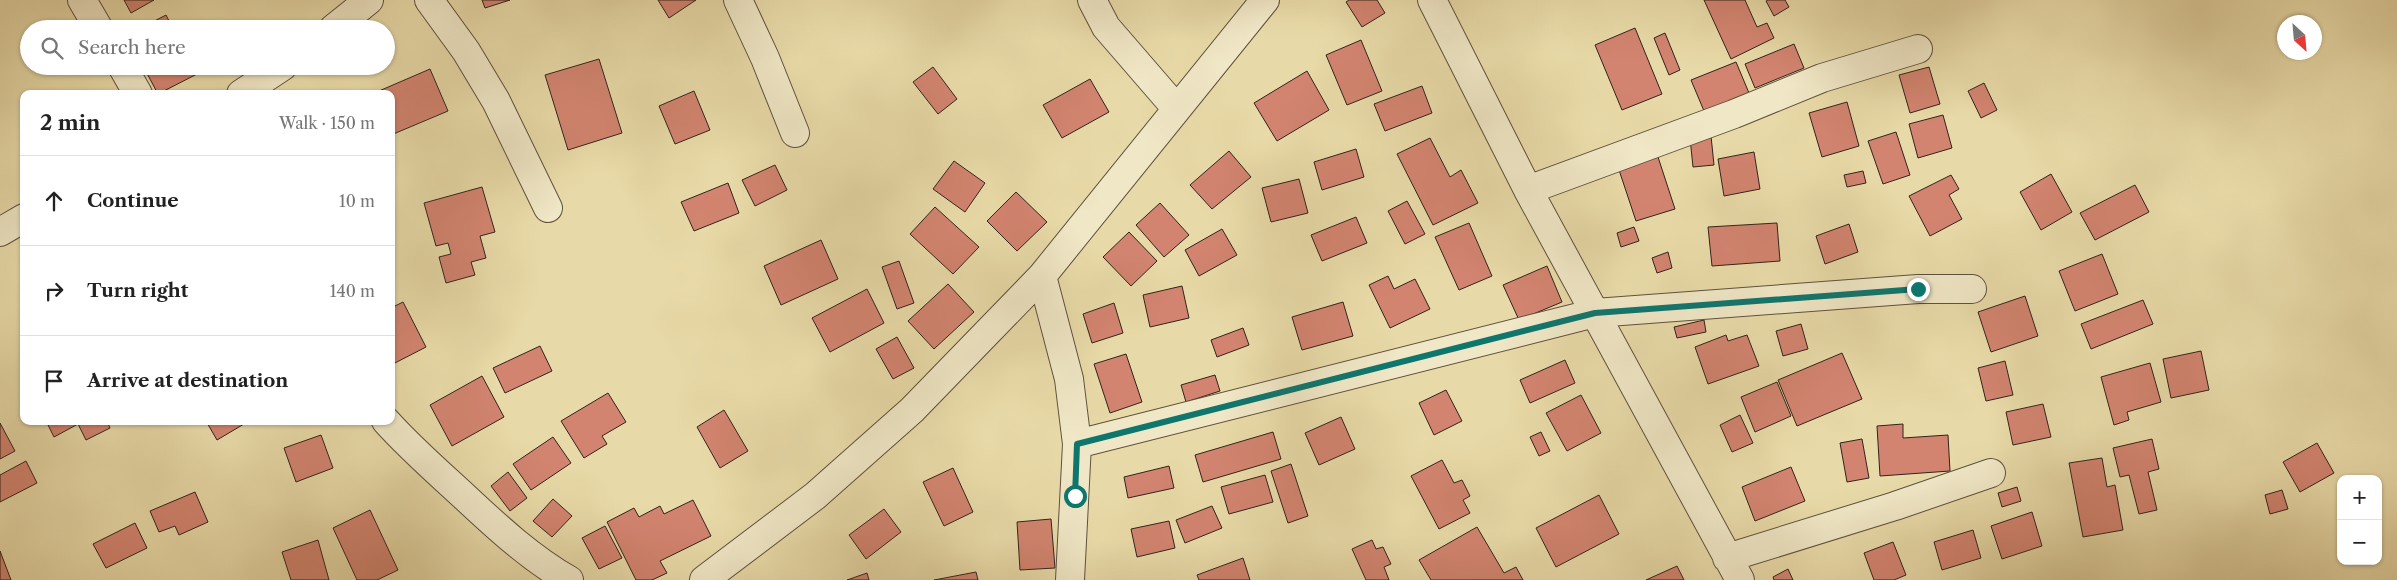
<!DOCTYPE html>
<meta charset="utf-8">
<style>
body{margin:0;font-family:"Libre Caslon Text",serif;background:#f2f2f2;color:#222}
.controls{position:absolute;right:15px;bottom:15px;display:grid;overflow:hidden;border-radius:10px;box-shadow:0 1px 4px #0004}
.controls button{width:45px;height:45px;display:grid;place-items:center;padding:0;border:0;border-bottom:1px solid #e0e0e0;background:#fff;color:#222;font:25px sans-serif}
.compass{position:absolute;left:2277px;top:15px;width:45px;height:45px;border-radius:50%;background:#fff;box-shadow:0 1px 4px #0004;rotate:154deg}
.stop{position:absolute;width:15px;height:15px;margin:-11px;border:4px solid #0f766e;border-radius:50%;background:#fff}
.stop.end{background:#0f766e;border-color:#fff;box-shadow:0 1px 5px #0008}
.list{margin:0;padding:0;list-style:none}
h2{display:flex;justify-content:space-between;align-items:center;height:65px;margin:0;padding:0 20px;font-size:21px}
h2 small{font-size:16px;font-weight:400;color:#767676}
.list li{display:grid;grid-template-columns:32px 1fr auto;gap:15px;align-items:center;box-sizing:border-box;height:90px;padding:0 20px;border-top:1px solid #e0e0e0}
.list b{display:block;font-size:19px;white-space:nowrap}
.list em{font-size:16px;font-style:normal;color:#767676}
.icon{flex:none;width:28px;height:28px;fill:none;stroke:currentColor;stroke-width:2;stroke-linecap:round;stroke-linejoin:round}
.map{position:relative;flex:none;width:2397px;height:580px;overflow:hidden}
.search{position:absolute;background:#fff;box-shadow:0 1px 4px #0004;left:20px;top:20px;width:375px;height:55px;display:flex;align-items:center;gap:12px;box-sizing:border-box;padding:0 18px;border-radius:28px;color:#767676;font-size:19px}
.panel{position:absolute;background:#fff;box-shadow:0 1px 4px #0004;left:20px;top:90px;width:375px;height:335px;border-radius:10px}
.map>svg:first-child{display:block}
</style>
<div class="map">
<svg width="2397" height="580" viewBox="0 0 2397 580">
<rect width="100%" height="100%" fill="#e8daa8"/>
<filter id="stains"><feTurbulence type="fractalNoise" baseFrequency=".004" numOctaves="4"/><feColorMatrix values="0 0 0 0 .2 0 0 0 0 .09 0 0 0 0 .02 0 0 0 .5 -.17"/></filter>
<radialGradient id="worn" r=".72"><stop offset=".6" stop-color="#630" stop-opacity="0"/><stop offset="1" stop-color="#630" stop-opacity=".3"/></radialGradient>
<path fill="#d28470" stroke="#31231a" d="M124,0h30l-23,13z
M482,0h28l-25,8z
M658,0h38l-27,18z
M1349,0h28l8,13 -23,14 -16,-25z
M1704,0h41l12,27 10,-4 7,15 -43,21z
M1768,0h17l4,7 -15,9 -8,-15z
M166,15l7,14h-34z
M1635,28l27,66 -40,16 -27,-65z
M1665,33l15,37 -11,5 -15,-37z
M1361,40l21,51 -35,14 -21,-50z
M1794,44l10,24 -49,20 -10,-24z
M599,59l23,74 -54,17 -23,-75z
M1736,62l13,31 -45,18 -13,-31z
M143,66h53l3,7 -41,21z
M933,67l24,32 -19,15 -25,-32z
M1929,67l11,37 -30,9 -11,-38z
M430,69l18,42 -57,24v-41h-19z
M1307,71l22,39 -52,31 -23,-38z
M1090,79l19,33 -47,26 -19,-33z
M1984,83l13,27 -16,8 -13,-27z
M1422,86l10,27 -47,18 -11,-27z
M694,91l16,39 -35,14 -16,-38z
M1847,102l12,44 -37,11 -13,-44z
M1943,115l9,33 -34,10 -9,-34z
M1896,132l14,43 -27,9 -15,-43z
M1711,136l3,29 -21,2 -3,-29z
M1430,138l20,39 11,-7 17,33 -45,22 -36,-71z
M1356,149l8,28 -42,13 -8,-28z
M1229,151l22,26 -39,32 -22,-24z
M1754,152l6,37 -36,7 -6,-37z
M1658,157l17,52 -39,12 -17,-51z
M954,161l31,22 -20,29 -32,-23z
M775,165l12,25 -32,16 -13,-26z
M1863,171l3,12 -19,4 -3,-12z
M2051,174l21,38 -31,18 -21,-38z
M1951,175l8,14 -10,6 13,24 -32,17 -21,-40z
M1299,179l9,34 -37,9 -9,-34z
M728,183l11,30 -45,18 -13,-29z
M2135,185l14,27 -54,28 -15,-27z
M482,187l13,45 -15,4 6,22 -15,4 4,13 -29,8 -7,-26 12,-3 -3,-11 -12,3 -12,-43z
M1016,192l31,30 -30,29 -30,-30z
M1407,201l18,33 -20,10 -17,-33z
M1160,203l29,32 -25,22 -28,-32z
M935,207l44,40 -26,27 -43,-40z
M1356,217l11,26 -45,18 -11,-26z
M1469,223l23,53 -33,14 -24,-53z
M1777,223l3,38 -68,5 -4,-39z
M1849,224l9,28 -33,12 -9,-28z
M1634,227l5,14 -18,6 -4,-14z
M1222,229l15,26 -38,21 -14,-26z
M1129,232l28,29 -26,25 -28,-29z
M821,240l17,39 -57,26 -17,-39z
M1668,252l4,16 -15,5 -5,-15z
M2102,254l16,40 -43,17 -16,-40z
M899,261l15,42 -17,6 -15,-42z
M1547,266l15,36 -43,18 -16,-35z
M1388,276l6,13 21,-10 15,30 -40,19 -21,-43z
M948,284l26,28 -40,37 -26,-28z
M1182,286l7,32 -39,9 -7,-32z
M867,289l17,34 -54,29 -18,-34z
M2025,296l13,40 -47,16 -13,-40z
M2143,300l10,24 -62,25 -10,-25z
M403,302l23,45 -35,18v-57z
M1343,302l10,34 -51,14 -10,-33z
M1114,303l9,30 -31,10 -9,-29z
M1704,320l2,12 -29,6 -3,-11z
M1801,324l7,25 -25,7 -7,-25z
M1243,328l6,17 -32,12 -6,-17z
M1726,335l2,6 19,-6 12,31 -51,18 -13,-37z
M897,337l17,31 -21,11 -17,-30z
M540,346l12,25 -47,22 -12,-25z
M2201,351l8,39 -38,8 -8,-39z
M1842,353l20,46 -65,27 -19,-46z
M1126,354l16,48 -32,11 -16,-49z
M1565,360l10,23 -45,20 -10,-23z
M2005,361l8,34 -27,6 -8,-33z
M2150,363l11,39 -34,10 2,8 -15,5 -13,-48z
M1215,375l5,16 -34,11 -5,-17z
M482,376l22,41 -52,29 -22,-41z
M1777,382l14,34 -36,16 -14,-35z
M1446,390l16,31 -28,14 -15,-32z
M608,393l18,29 -24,14 5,8 -23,14 -23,-37z
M1581,395l20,38 -34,18 -21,-38z
M2043,404l8,33 -38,8 -7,-33z
M724,410l24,41 -28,17 -23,-41z
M1740,415l13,28 -21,9 -12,-27z
M1341,417l14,32 -36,16 -14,-32z
M46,421h61l3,7 -24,12 -8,-16 -24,13z
M206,421h43l-32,19z
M0,423l15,28 -15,8z
M1903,424v14l45,-3 2,36 -70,5 -3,-50z
M1273,432l8,27 -78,23 -8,-27z
M1541,432l9,19 -11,5 -9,-19z
M321,435l12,33 -37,14 -12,-34z
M553,437l18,26 -40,27 -18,-26z
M1862,439l7,39 -22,4 -7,-39z
M2152,439l7,30 -11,3 9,38 -18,4 -10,-39 -9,2 -7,-29z
M2317,443l17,30 -34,19 -17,-30z
M2102,458l5,29 8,-2 8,45 -40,7 -14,-74z
M1442,460l12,23 8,-3 8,16 -7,4 7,13 -31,16 -28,-53z
M26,461l11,22 -37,19v-27z
M1291,464l17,52 -20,7 -17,-52z
M1169,466l5,22 -46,10 -4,-21z
M1791,467l14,34 -50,20 -13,-34z
M953,468l20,44 -29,14 -21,-44z
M508,472l19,26 -17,13 -19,-25z
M1265,475l8,27 -44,12 -8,-27z
M2017,487l4,14 -19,6 -4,-14z
M2282,490l6,19 -18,5 -5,-19z
M195,492l13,30 -29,13 -4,-9 -16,6 -9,-21z
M1599,495l20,39 -63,33 -20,-39z
M553,499l19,17 -20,21 -19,-16z
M693,500l18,36 -51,25 7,12 -15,7h-16l-29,-58 27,-14 5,9 21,-11 4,8z
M1212,506l10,22 -37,15 -9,-23z
M884,509l17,23 -35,27 -17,-24z
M370,510l28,60 -21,10h-20l-24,-52z
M2032,512l10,34 -40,13 -11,-33z
M1051,519l4,49 -35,2 -3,-48z
M1169,521l6,27 -38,9 -6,-28z
M135,523l12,25 -41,20 -13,-24z
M605,526l17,32 -23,11 -17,-31z
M1477,527l27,46 12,-6 7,13h-92l-12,-20z
M1973,530l8,28 -39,12 -8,-28z
M318,540l11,40h-38l-9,-28z
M1372,540l4,9 7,-2 8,17 -7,3 5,13h-23l-14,-31z
M1893,542l13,33 -12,5h-20l-10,-27z
M0,551l11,29h-11z
M1243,558l7,22h-51l-2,-5z
M1677,566l7,14h-38z
M1788,569l5,11h-19l-1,-3z
M976,572l2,8h-44z
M867,573l2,7h-22z"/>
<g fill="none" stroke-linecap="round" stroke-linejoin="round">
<g stroke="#5f513e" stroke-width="30">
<path id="minor" d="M82,0l17,29
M429,0l37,51 30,50 52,107
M738,0l27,58 30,75
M1092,0l14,27 70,81
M1432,0l96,190 212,390
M333,29l36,-29
M122,66l16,28
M241,94l42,-28
M1528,190l206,-76 88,-36 96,-29
M0,232l24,-14
M1042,276l27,103 8,65 -7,136
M386,421c25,28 53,52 81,78 31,29 65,60 102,81
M1077,444l518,-131 323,-24h54
M1727,558l168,-52 96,-33
M704,580l111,-84 97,-86 130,-134 223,-276"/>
</g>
<use href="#minor" stroke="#f0e7c6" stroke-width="28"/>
</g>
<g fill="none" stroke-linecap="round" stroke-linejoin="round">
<path stroke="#0f766e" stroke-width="6" d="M1075,496l2,-52 518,-131 323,-24"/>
</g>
<rect width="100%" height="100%" filter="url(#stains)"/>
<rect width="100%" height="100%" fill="url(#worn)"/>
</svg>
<div class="controls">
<button>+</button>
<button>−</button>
</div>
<svg class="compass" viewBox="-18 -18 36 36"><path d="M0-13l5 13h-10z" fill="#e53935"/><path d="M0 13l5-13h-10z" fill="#767676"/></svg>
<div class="stop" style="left:1075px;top:496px"></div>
<div class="stop end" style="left:1918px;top:289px"></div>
<div class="search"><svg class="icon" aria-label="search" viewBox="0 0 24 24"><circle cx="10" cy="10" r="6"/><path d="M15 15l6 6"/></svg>Search here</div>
<section class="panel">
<h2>2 min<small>Walk · 150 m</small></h2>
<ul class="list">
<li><svg class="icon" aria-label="ahead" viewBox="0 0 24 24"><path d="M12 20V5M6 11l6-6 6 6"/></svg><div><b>Continue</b></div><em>10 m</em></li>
<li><svg class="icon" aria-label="right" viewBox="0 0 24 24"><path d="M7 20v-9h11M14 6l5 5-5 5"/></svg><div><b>Turn right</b></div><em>140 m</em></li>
<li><svg class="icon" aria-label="arrive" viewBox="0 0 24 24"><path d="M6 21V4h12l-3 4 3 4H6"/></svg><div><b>Arrive at destination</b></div></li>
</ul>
</section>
</div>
